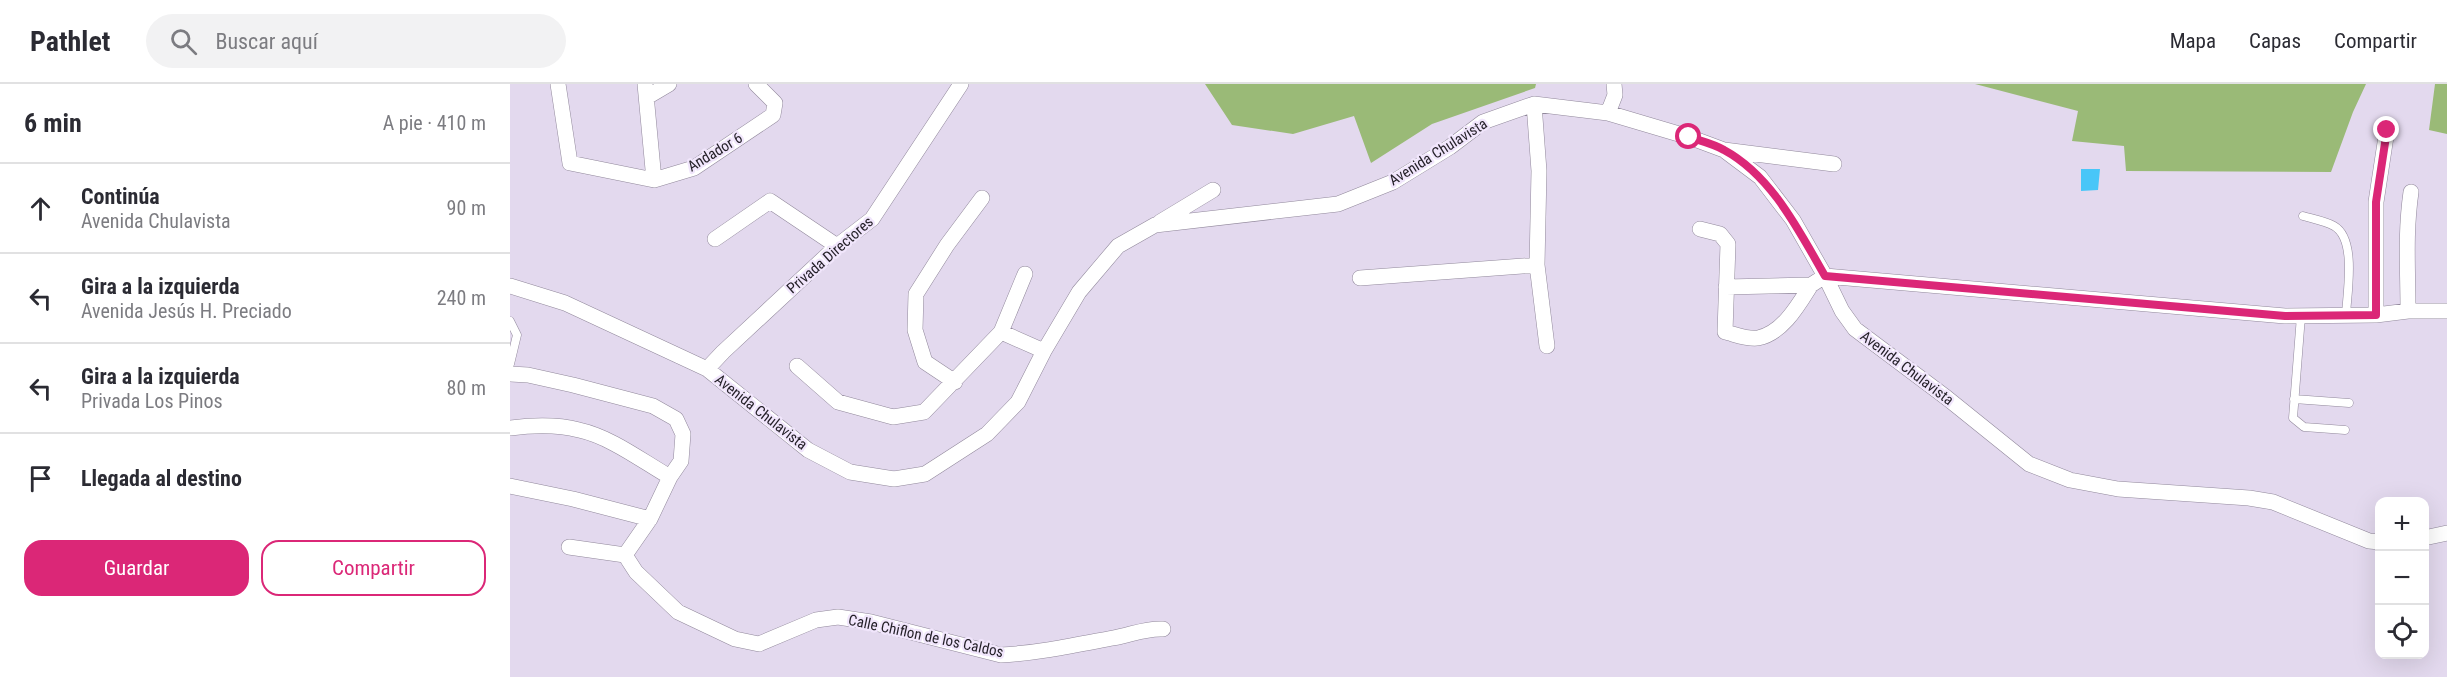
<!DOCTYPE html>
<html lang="es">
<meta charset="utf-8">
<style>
body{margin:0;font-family:"Roboto Condensed",sans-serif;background:#f2f2f3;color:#2b2b33}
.controls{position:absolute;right:18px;bottom:18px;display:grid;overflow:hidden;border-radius:12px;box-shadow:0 6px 24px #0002}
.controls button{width:54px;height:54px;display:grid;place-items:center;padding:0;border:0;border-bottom:2px solid #e1e1e2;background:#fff;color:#2b2b33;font:30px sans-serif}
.stop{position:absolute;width:18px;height:18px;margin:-14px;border:4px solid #db2777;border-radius:50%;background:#fff}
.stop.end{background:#db2777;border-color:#fff;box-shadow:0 2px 6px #0008}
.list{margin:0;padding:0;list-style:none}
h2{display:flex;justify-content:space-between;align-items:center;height:78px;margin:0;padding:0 24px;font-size:26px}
h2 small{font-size:20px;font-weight:400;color:#7c7c81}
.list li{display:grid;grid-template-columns:39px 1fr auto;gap:18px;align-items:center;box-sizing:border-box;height:90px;padding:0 24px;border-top:2px solid #e1e1e2}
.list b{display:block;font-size:22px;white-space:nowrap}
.list p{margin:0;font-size:20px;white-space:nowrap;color:#7c7c81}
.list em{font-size:20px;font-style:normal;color:#7c7c81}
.actions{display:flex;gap:12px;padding:18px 24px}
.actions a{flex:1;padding:14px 0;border:2px solid #db2777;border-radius:18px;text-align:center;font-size:21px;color:#db2777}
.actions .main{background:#db2777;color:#fff}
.icon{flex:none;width:33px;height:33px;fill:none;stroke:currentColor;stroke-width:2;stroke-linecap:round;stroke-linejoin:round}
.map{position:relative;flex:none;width:1937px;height:593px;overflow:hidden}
header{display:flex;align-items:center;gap:36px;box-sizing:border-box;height:84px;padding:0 30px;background:#fff;border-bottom:2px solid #e1e1e2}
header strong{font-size:28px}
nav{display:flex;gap:33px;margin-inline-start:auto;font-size:21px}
.search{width:420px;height:54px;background:#f2f2f3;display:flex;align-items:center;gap:15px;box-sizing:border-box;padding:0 21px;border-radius:33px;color:#7c7c81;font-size:22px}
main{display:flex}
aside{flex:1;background:#fff}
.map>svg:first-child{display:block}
</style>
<header>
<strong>Pathlet</strong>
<div class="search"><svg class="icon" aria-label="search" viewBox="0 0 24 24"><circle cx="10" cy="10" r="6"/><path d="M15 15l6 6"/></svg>Buscar aquí</div>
<nav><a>Mapa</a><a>Capas</a><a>Compartir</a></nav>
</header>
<main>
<aside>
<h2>6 min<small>A pie · 410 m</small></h2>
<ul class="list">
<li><svg class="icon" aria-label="ahead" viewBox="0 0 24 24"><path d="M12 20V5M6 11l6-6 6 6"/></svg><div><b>Continúa</b><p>Avenida Chulavista</p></div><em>90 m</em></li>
<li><svg class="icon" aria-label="left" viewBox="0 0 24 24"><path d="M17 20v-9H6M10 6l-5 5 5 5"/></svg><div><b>Gira a la izquierda</b><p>Avenida Jesús H. Preciado</p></div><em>240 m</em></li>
<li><svg class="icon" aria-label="left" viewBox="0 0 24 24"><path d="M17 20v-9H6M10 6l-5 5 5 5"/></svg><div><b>Gira a la izquierda</b><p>Privada Los Pinos</p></div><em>80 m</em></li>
<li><svg class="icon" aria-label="arrive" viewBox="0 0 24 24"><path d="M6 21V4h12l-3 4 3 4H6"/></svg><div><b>Llegada al destino</b></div></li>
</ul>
<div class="actions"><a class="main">Guardar</a><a>Compartir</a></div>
</aside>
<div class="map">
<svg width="1937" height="593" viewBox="0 0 1937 593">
<rect width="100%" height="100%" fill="#e3d9ee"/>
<path fill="#9aba77" d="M695,0h331l-1,4 -103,36 -61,39 -17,-47 -61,18 -61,-9z
M1465,0h391l-13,28 -22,60 -205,-1 -2,-25 -52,-5 6,-30z
M1925,0h12v50l-18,-4z"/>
<path fill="#48c6f8" d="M1571,85h19l-2,21 -17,1z"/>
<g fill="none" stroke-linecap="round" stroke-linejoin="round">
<g stroke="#91889b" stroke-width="9">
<path id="service" d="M1793,132c10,3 22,5 31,10 23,13 13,67 12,89
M1791,232l-8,102 11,9 41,3
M0,237l7,14 -7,29
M1784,315l55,4"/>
</g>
<g stroke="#91889b" stroke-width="16">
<path id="minor" d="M48,0l12,79 84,17 40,-12 79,-53 2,-12 -19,-19
M135,0l9,96
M137,13l22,-13
M1024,20l5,67 -2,94 10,81
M1098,29l7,-18 -1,-11
M1214,66l110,14
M650,138l53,-32
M1190,145l20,5 8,10 -3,88c9,2 24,8 33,6 25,-5 41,-34 53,-53
M205,155l55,-38 67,45
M850,194l177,-13
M0,202l55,17 142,66 101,81 42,22 44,7 31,-5 62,-40 31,-32 26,-51 35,-59 39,-46 37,-21 183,-21 55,-22 57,-35 33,-25 51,-18 74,9 81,24 35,13 36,27 33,43 32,56 17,35 13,18 92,69 82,66 41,16 48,9 131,9 24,4 96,39 11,1
M1216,203l85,-2 14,-9 460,40 91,-1 32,-4h39
M1898,227c0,-42 -3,-77 3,-119
M1866,231v-113l11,-72
M491,248l43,19
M287,282l41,36 55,15 31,-5 77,-80 24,-58
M197,285l16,-17 114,-106 35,-27 89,-135
M0,290l18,1 45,10 80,21 23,13 7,15 -2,27 -11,16 -20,42 -25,36
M445,298l-30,-20 -10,-32 1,-36 31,-49 35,-47
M0,344c24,-3 46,-4 69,2 32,7 63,31 91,47
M0,402l63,13 77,20
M1914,454l23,-5
M59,463l56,8
M115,471l11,17 42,40 57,27 24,5 57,-24 22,-3 33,5 130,33c38,-2 75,-10 112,-17 18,-3 32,-10 50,-9"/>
</g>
<use href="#service" stroke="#fff" stroke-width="8"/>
<use href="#minor" stroke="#fff" stroke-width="15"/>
</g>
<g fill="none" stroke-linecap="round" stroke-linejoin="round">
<path stroke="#db2777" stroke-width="8" d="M1179,53c12,4 25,7 35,13 48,26 75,81 101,126l460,40 91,-1v-113l11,-72"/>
</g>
<g text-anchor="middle" stroke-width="4.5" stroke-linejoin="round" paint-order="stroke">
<g font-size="15" fill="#221e26" stroke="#f1e6fc">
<text transform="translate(205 68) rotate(-31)" y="5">Andador 6</text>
<text transform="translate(928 68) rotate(-32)" y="5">Avenida Chulavista</text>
<text transform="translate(320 171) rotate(-41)" y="5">Privada Directores</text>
<text transform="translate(1397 284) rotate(37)" y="5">Avenida Chulavista</text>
<text transform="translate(251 328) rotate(38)" y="5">Avenida Chulavista</text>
<text transform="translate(416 552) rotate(12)" y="5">Calle Chiflon de los Caldos</text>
</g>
</g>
</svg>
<div class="controls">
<button>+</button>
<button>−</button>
<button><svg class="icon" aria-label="locate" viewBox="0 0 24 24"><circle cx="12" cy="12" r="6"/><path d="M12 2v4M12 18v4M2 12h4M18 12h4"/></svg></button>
</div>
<div class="stop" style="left:1179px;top:53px"></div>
<div class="stop end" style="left:1877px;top:46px"></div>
</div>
</main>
